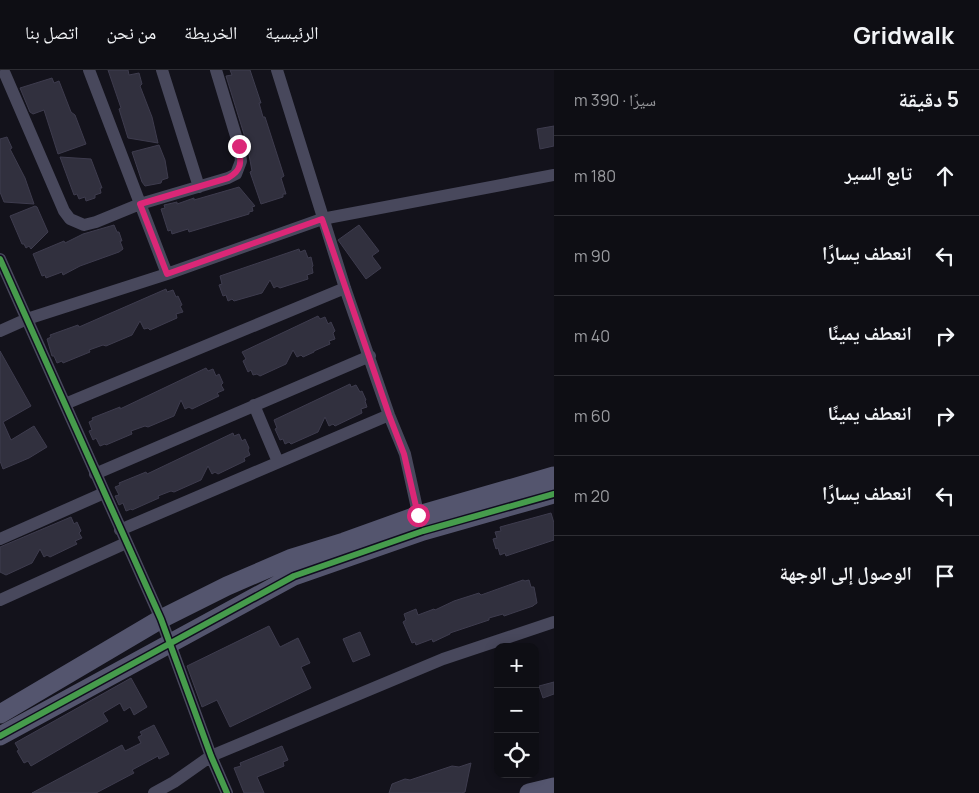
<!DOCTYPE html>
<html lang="ar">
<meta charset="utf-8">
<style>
body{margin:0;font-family:Manrope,"Noto Naskh Arabic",sans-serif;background:#1c1c22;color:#f1f3f6;direction:rtl}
.controls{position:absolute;right:15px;bottom:15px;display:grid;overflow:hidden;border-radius:10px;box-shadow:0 2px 12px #0003}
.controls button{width:45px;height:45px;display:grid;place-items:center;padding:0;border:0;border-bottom:1px solid #2e2e34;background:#0e0e14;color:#f1f3f6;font:25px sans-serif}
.stop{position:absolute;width:15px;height:15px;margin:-11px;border:4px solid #db2777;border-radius:50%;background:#fff}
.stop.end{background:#db2777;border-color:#fff;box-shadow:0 1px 5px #0008}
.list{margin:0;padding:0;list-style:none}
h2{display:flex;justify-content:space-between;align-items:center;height:65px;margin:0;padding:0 20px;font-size:21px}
h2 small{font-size:16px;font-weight:400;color:#9b9ca0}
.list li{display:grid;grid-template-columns:32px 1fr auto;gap:15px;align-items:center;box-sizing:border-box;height:80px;padding:0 20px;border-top:1px solid #2e2e34}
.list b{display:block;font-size:19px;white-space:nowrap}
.list em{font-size:16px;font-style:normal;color:#9b9ca0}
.icon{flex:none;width:28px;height:28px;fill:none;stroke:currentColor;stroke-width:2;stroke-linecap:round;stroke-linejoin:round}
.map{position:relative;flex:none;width:554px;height:723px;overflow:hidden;direction:ltr}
header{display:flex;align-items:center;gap:30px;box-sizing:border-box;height:70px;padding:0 25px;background:#0e0e14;border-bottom:1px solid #2e2e34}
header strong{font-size:24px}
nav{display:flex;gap:28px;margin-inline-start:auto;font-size:18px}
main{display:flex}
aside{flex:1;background:#0e0e14}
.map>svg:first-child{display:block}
</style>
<header>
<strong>Gridwalk</strong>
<nav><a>الرئيسية</a><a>الخريطة</a><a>من نحن</a><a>اتصل بنا</a></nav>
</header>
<main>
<aside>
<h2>5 دقيقة<small>سيرًا · 390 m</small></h2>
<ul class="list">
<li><svg class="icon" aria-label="ahead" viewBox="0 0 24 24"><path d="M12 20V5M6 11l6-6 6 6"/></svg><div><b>تابع السير</b></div><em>180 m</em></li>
<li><svg class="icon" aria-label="left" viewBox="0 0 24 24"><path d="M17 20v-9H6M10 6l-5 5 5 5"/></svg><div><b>انعطف يسارًا</b></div><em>90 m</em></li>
<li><svg class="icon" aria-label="right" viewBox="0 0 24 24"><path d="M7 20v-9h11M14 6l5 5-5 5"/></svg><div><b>انعطف يمينًا</b></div><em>40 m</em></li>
<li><svg class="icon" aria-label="right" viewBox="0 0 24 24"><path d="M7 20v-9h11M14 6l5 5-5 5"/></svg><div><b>انعطف يمينًا</b></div><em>60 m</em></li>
<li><svg class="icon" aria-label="left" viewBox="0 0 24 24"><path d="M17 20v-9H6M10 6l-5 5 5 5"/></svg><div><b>انعطف يسارًا</b></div><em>20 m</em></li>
<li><svg class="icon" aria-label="arrive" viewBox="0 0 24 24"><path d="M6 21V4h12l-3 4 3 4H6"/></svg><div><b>الوصول إلى الوجهة</b></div></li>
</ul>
</aside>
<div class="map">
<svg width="554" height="723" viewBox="0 0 554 723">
<rect width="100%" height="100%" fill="#13121b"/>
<path fill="#31303e" stroke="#3e3c4e" d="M108,0h20l1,5 10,-2 3,11 -2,2 12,31 6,26 -30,-5 -9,-29 2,-1z
M230,0h20l11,33h-2l4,14h2l19,59 -3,2 5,16h-3v3l-22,7 -11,-32 2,-1 -5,-27 -21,-68 6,-1z
M52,8l2,5 5,-2 12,31 4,3 11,29 -28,10 -14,-44 -11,4 -3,-2 -10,-24z
M554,56v20l-14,3 -3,-20z
M7,67l5,11 -2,1 15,29 9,26 -30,-2 -4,-10v-53z
M159,75l6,15 3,18 -6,2 -1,3 -16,3 -3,-4 -10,-30z
M60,87l31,2 11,29h-2l1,5 -6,2v3l-9,3 -1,-4 -6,2 -2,-5 -3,1z
M239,117l16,19 -3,1 1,4 -4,1v2l-60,18 -1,-3 -16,5 -1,-4 -3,1 -7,-22 4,-1 -1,-3 13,-3v2l17,-6v2z
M35,136l2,1 11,25 -17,17 -2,-3 -3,2 -2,-4h-2l-12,-28z
M114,155l3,7h2l3,9h-2l3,8 -4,3 -39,14 -17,9 -1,-3 -16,6 -1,-3 -3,1 -9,-22 31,-13 1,2 18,-9z
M359,155l20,26 -7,5 9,12 -15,11 -28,-39z
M299,179l1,3 5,-2 3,8 3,-1 2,9 -1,1 1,6 -6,2 1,4 -28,9 -3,-2 -3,2 -4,-8 -8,13 -28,8 -2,-2 -4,2 -2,-6 -3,1 -4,-11 3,-1 -2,-8z
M166,219l1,3 6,-2 3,7 2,-1 4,9 -2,1 3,6 -7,2 1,4 -27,12 -2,-2 -4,1 -4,-8 -8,14 -26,11 -3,-1 -14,5 1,2 -27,11 -1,-2 -5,2 -3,-7h-2l-5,-17 4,-2 -1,-2 28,-10 1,2z
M318,246l2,3 5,-2 3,7 3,-2 4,9 -2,2 2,6 -6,2 1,3 -16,7v1l-11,5 -2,-2 -4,2 -4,-7 -7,14 -26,12 -3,-2 -4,1 -2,-5 -3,2 -5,-11 3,-2 -4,-7z
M0,281l31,55 -28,16 8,18 23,-14 13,21 -18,11 -26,11 -3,-8z
M206,298l2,3 5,-2 3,7 3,-2 4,9 -2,2 3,5 -7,3 2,3 -27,13 -3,-2 -4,2 -4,-9 -7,16 -26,11 -3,-1 -14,5 1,3 -26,11 -1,-1 -5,2 -4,-8 -3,2 -4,-9 3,-1 -3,-8 4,-2 -1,-2 28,-11v2z
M350,314l1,3 5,-2 4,7 2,-1 4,9 -1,1 2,6 -6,2 1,4 -27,13 -2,-2 -4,2 -4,-9 -7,15 -27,12 -2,-2 -4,2 -2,-5 -3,1 -5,-11 2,-1 -3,-8z
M233,363l1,3 5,-2 3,7 3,-2 4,9 -1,2 2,5 -6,3 1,3 -27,13 -3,-2 -3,2 -4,-8 -7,14 -27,12 -3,-1 -13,5 1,2 -27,12 -1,-1 -5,2 -3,-8 -4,2 -4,-9 4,-1 -4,-8 5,-2 -1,-2 27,-11 1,2z
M551,443l3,10v17l-48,16 -1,-3 -5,2 -2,-7 -2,1 -3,-10 4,-1 -2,-6 6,-1 -1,-4z
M71,447l3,7 3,-2 4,9 -2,2 3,5 -7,3 2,3 -27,13 -3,-2 -3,2 -4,-8 -8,14 -26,12 -6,-3v-25z
M523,510l2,1 4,-1 2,7h3l3,16 -3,2 -1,1 -29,10 -1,-2 -14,4v2l-39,13v1l-17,8 -1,-3 -16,6 -1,-3 -3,1 -9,-21 3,-2 -2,-6 12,-5 2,6 16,-6 1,1 19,-9 25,-8 2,2z
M269,556l11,21 18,-9 12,25 -9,4 10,21 -81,39 -13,-27 -15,7 -15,-41z
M360,562l10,23 -17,7 -10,-23z
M131,608l16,29 -13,8 -4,-8 -6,4 -4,-8 -17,10 5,8 -77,45 -3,-5 -4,2 -7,-12 2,-1 -4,-7z
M554,612v12l-11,4 -4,-12z
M154,655l15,29 -10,5 -1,-3 -26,14 2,3 -38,20h-64l90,-48 3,6 16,-8 -3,-6 4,-2 -2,-3z
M282,676l6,14 -5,2 1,4 -27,11 7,16h-20l-10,-25 7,-2 -1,-3z
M471,693l-6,29 -4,1h-72l3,-9 13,-5 5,1 42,-14 7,1z"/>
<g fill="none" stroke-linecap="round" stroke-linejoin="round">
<path stroke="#48485c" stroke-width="12" d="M89,0l78,204
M162,0l37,117
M277,0l68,218 44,127 16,39 15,68
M5,4l59,137 6,8 14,6 12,-3 44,-18 88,-26 8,-4 5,-13 -2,-15 -23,-76
M0,189l161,360 50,137 16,37
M0,261l27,-12 140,-45 155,-55 232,-44
M65,334l280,-116
M254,335l24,57
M95,404l275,-118
M120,460l269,-115
M0,469l104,-46
M0,530l126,-57
M154,723l20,-11 37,-26 232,-97 111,-37"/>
<path stroke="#54556e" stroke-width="19" d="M0,644l161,-95 66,-33 65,-28 52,-16 75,-27 135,-39
M0,666l294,-160 129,-45 131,-37
M529,723l25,-6"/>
<g stroke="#100e1f" stroke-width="9">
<path id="cycleway" d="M0,189l161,360 50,137 16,37
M0,666l294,-160 129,-45 131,-37"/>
</g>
<use href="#cycleway" stroke="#469c4c" stroke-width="6"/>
</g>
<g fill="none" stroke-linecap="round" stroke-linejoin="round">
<path stroke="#db2777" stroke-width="6" d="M239,76c2,15 4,24 -11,32l-88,26 27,70 155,-55 67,196 15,39 14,61"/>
</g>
</svg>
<div class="controls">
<button>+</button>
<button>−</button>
<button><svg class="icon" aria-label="locate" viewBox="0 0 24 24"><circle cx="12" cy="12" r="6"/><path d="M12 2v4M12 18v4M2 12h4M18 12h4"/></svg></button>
</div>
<div class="stop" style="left:418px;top:445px"></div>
<div class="stop end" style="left:239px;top:76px"></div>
</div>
</main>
